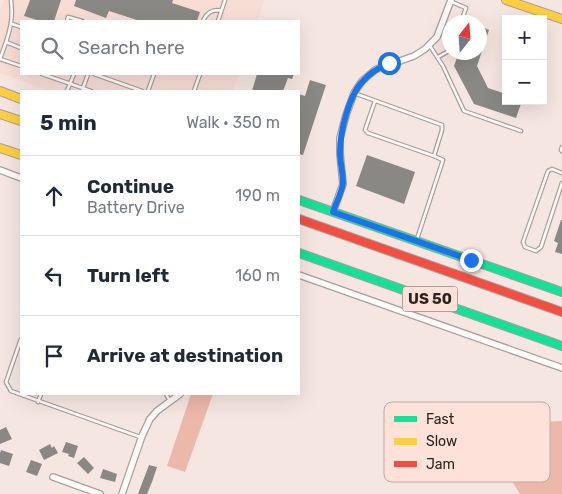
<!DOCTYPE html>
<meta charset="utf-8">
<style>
body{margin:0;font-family:Rubik,sans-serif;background:#f6f6f7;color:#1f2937}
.controls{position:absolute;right:15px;top:15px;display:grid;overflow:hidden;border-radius:0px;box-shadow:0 5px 20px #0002}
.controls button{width:45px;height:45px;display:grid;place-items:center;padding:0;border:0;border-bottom:1px solid #e0e1e3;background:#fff;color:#1f2937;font:25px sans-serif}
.compass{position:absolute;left:442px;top:15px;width:45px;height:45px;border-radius:50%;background:#fff;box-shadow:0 5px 20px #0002;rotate:17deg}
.stop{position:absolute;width:15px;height:15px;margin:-11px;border:4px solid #1a73e8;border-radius:50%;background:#fff}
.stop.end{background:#1a73e8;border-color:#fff;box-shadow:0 1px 5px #0008}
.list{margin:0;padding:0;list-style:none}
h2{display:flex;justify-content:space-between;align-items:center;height:65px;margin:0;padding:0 20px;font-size:21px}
h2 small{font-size:16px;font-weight:400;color:#747a83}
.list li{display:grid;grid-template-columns:32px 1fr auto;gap:15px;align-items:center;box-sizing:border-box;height:80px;padding:0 20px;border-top:1px solid #e0e1e3}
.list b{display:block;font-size:19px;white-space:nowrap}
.list p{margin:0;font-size:16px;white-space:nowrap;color:#747a83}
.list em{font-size:16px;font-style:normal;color:#747a83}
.icon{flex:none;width:28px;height:28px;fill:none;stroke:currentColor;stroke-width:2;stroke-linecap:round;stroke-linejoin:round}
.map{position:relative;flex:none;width:562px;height:494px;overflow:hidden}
.search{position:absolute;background:#fff;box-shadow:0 5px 20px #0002;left:20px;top:20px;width:280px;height:55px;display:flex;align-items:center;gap:12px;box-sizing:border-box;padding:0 18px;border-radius:0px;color:#747a83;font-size:19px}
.panel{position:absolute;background:#fff;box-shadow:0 5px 20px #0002;left:20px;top:90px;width:280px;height:305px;border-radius:0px}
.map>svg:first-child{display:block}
</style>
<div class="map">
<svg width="562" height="494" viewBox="0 0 562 494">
<rect width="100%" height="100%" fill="#f6e6e1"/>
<path fill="#f8ddd5" d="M4,0h261l-8,21h-236v53h218l-6,17h-183l-50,-18v-63z"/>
<path fill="#ecb8aa" d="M191,394h22l-28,78 -18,-6z
M562,421v73h-42l-10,-16 -1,-11 32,-45z"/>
<path fill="#8a8885" d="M30,0h31l-7,21h-14l-16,-5z
M76,0h97l-1,3 28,9 -3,9h-57l-31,-10 -3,7 -32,-12z
M480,26l9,4 -12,36 11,22 18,6v7h16l-6,17 -42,-14 -20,-38 5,-14h21z
M257,74h37l-2,5 -4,-1 -5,13h-31z
M310,80l16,5 -23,70 -4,-1v-60l6,2z
M367,155l48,17 -11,32 -48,-18z
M561,220h1v34l-7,-2 3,-9 -4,-2z
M6,427l6,12 -12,5v-14z
M66,442l12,4 -4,12 -6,-2 1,-2 -7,-2z
M50,444l2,4 2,-2 4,7 -14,7 -5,-10z
M1,450l12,4 -4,12 -9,-3v-10z
M84,457l10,11 -6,6 -11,-11z
M31,460l11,4 -5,12 -11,-4z
M149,465l8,2 -5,15 -5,12h-9z
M103,469l14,5 -2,8 -15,-4z"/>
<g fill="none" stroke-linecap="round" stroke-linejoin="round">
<g stroke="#aa9e9b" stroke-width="5">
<path id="lane" d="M11,0c2,17 0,27 -5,42l15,6
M452,2l14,6 -5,14
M67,21l1,-4 14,4
M203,21c4,-9 9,-11 18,-11
M218,21l7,-21
M12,24l9,3
M6,42l-6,17 21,7
M430,46l13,20 21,45 57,20
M438,57l9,-5 3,-3
M42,74l49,17
M94,74l48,17
M67,91l7,-17
M82,91l6,-17
M148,91l6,-17
M194,91l6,-17
M354,93l88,32v5l-8,26 9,4 -26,79
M375,101l-10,29 3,3 66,23
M562,147l-1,3 1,1
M562,173l-10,-4 -4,2 -25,71 2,5 11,4 5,-4 21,-64
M21,339l-15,43 5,9 129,46
M166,394l4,7
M38,402l3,-8"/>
</g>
<g stroke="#aa9e9b" stroke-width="8">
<path id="street" d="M0,170l21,8
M333,212l10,-28 -3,-30v-16l6,-23 8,-22 8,-12 13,-11 14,-7 11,-2 14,-5 11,-7 12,-12 14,-37
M299,275l263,93
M53,477l47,17
M122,494l20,-58 8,-17 7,-8 23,-17"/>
</g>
<g stroke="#aa9e9b" stroke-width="10">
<path id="fast" d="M299,200l263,92
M299,253l263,93"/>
</g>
<g stroke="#aa9e9b" stroke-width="10">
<path id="slow" d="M506,0l56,19
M0,91l21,8
M0,114l21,7
M0,148l21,7"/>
</g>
<g stroke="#aa9e9b" stroke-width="10">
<path id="jam" d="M299,219l263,93"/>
</g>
<use href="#lane" stroke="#fefbfa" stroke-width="2.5"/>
<use href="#street" stroke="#fefbfa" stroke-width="5.5"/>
<use href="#fast" stroke="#16e098" stroke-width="8"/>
<use href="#slow" stroke="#ffcf43" stroke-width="8"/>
<use href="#jam" stroke="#f24e42" stroke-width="8"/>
</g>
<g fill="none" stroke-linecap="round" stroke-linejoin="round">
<path stroke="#1a73e8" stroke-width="6" d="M389,63c-9,4 -18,9 -25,17 -15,14 -24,52 -24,72 0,10 3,21 3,31 -1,9 -7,20 -10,29l138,48"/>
</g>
<g text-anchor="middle" stroke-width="5" stroke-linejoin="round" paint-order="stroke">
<rect fill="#fee1d9" stroke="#6c5b57" stroke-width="1" x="402.5" y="286.5" width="55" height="25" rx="4"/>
<g font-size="15" font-weight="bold" fill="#2d221f">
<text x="430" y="304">US 50</text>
</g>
</g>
<rect x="384" y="402" width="166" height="80" rx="8" fill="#fee1d9" stroke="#bfa8a1" stroke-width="1"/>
<rect x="394" y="416" width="23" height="6" fill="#16e098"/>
<rect x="394" y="438" width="23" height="7" fill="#ffcf43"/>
<rect x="394" y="461" width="23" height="6" fill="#f24e42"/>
<g font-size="14" fill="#2d221f">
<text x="426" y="424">Fast</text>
<text x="426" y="446">Slow</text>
<text x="426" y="469">Jam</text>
</g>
</svg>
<div class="controls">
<button>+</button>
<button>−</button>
</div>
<svg class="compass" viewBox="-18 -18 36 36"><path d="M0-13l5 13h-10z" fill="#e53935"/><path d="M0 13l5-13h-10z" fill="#747a83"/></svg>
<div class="stop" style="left:389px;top:63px"></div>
<div class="stop end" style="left:471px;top:260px"></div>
<div class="search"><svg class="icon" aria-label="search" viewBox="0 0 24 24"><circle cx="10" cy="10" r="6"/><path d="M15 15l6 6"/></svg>Search here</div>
<section class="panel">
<h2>5 min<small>Walk · 350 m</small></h2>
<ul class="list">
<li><svg class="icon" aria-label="ahead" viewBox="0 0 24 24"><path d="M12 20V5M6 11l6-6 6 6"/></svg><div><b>Continue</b><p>Battery Drive</p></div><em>190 m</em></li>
<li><svg class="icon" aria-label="left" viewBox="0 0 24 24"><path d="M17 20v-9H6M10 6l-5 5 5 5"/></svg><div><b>Turn left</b></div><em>160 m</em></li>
<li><svg class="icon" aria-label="arrive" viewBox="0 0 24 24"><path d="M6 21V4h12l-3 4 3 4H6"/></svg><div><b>Arrive at destination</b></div></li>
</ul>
</section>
</div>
